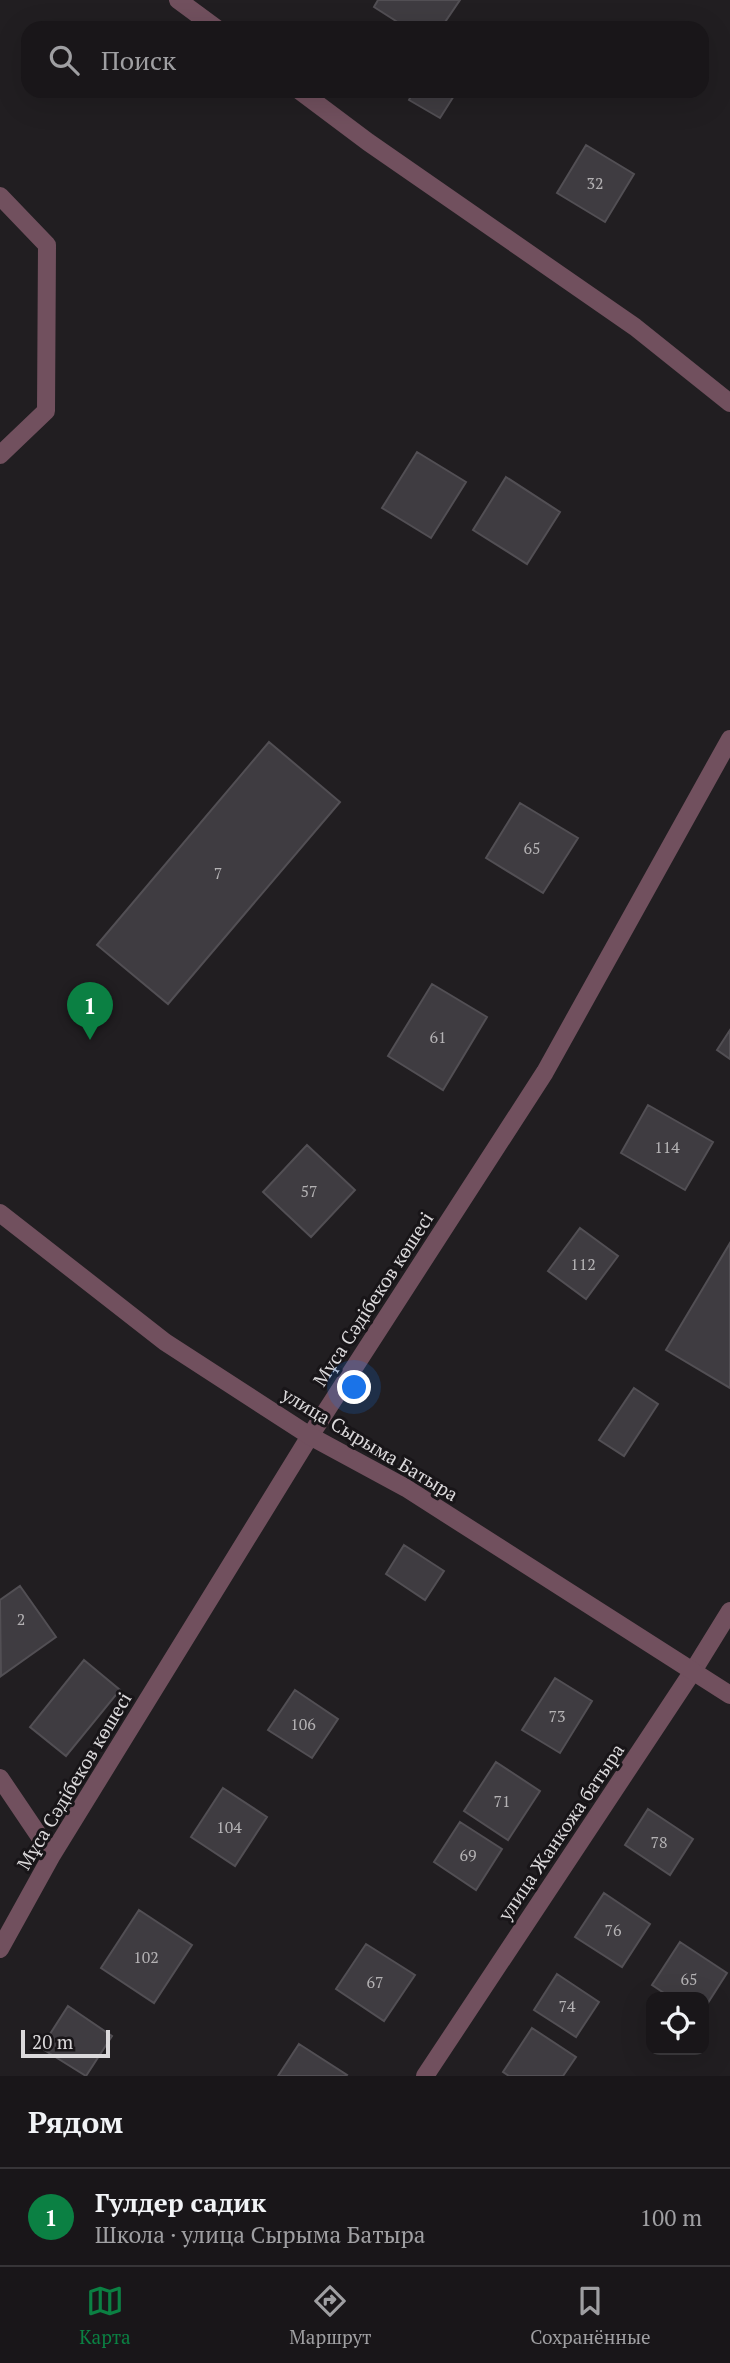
<!DOCTYPE html>
<html lang="ru">
<meta charset="utf-8">
<style>
body{margin:0;font-family:"PT Serif",serif;background:#262326;color:#f1f3f6}
.controls{position:absolute;right:21px;bottom:21px;display:grid;overflow:hidden;border-radius:14px;box-shadow:0 7px 28px #0002}
.controls button{width:63px;height:63px;display:grid;place-items:center;padding:0;border:0;border-bottom:2px solid #373538;background:#191619;color:#f1f3f6;font:35px sans-serif}
.scale{position:absolute;left:21px;bottom:18px;width:89px;box-sizing:border-box;padding-left:7px;border:4px solid #dbd9db;border-top:0;font-size:19px;line-height:24px;white-space:nowrap;color:#dbd9db;-webkit-text-stroke:5px #181518;paint-order:stroke}
.you{position:absolute;left:355px;top:1388px;width:24px;height:24px;margin:-18px;border:5px solid #fff;border-radius:50%;background:#1a73e8;box-shadow:0 0 0 10px #1a73e833}
.badge{display:grid;place-items:center;width:46px;height:46px;border-radius:50%;background:#0b8043;color:#fff;font-size:23px;font-weight:700}
.pin{position:absolute;translate:-50% -58px;filter:drop-shadow(0 2px 4px #0008)}
.pin::after{content:'';position:absolute;top:37px;width:24px;height:21px;background:inherit;clip-path:polygon(0 0,100% 0,50% 100%)}
.list{margin:0;padding:0;list-style:none}
h2{display:flex;justify-content:space-between;align-items:center;height:91px;margin:0;padding:0 28px;font-size:30px}
h2 small{font-size:23px;font-weight:400;color:#9f9fa2}
.list li{display:grid;grid-template-columns:46px 1fr auto;gap:21px;align-items:center;box-sizing:border-box;height:98px;padding:0 28px;border-top:2px solid #373538}
.list b{display:block;font-size:26px;white-space:nowrap}
.list p{margin:0;font-size:23px;white-space:nowrap;color:#9f9fa2}
.list em{font-size:23px;font-style:normal;color:#9f9fa2}
.icon{flex:none;width:38px;height:38px;fill:none;stroke:currentColor;stroke-width:2;stroke-linecap:round;stroke-linejoin:round}
.map{position:relative;flex:none;width:730px;height:2076px;overflow:hidden}
.search{position:absolute;background:#191619;box-shadow:0 7px 28px #0002;left:21px;right:21px;top:21px;height:77px;display:flex;align-items:center;gap:18px;box-sizing:border-box;padding:0 24px;border-radius:21px;color:#9f9fa2;font-size:26px}
.sheet{height:189px;background:#191619}
nav{display:flex;justify-content:space-around;align-items:center;box-sizing:border-box;height:98px;border-top:2px solid #373538;background:#191619;font-size:19px;color:#9f9fa2}
nav a{display:grid;justify-items:center;gap:4px}
nav .on{color:#0b8043}
.map>svg:first-child{display:block}
</style>
<div class="map">
<svg width="730" height="2076" viewBox="0 0 730 2076">
<rect width="100%" height="100%" fill="#211e21"/>
<path fill="#3f3c41" stroke="#524f54" stroke-width="2" d="M378,0h82l-19,28h-34l-33,-21z
M414,91h43l-17,27 -31,-18z
M586,145l48,29 -29,48 -48,-29z
M417,452l49,30 -35,56 -49,-30z
M506,477l54,35 -33,52 -54,-34z
M269,742l71,60 -172,202 -71,-59z
M520,803l58,35 -35,55 -57,-35z
M432,984l55,33 -44,73 -55,-34z
M730,1030v29l-13,-9z
M648,1105l65,37 -28,48 -64,-37z
M307,1145l48,45 -44,47 -48,-45z
M580,1228l38,28 -32,43 -38,-28z
M730,1243v145l-64,-38z
M634,1388l24,16 -34,52 -25,-16z
M404,1545l40,26 -19,29 -39,-26z
M20,1586l36,51 -55,39 -1,-76z
M84,1660l36,30 -54,66 -36,-29z
M555,1678l37,23 -32,52 -38,-23z
M295,1690l43,29 -26,39 -44,-28z
M496,1762l44,29 -32,49 -44,-29z
M223,1788l44,29 -32,49 -44,-29z
M648,1809l45,30 -23,36 -45,-30z
M460,1822l42,27 -26,41 -42,-28z
M604,1893l46,31 -28,43 -47,-30z
M139,1910l53,35 -38,58 -53,-35z
M680,1942l47,31 -23,36v-12h-34l-18,-12z
M366,1944l49,31 -31,46 -48,-32z
M557,1974l42,28 -23,35 -42,-27z
M68,2006l44,30 -26,40 -45,-28z
M532,2028l44,29 -13,19h-54l-6,-4z
M299,2044l48,31 -1,1h-68z"/>
<g fill="none" stroke-linecap="round" stroke-linejoin="round">
<path stroke="#71505e" stroke-width="18" d="M178,0l38,28
M300,91l68,51 267,185 95,76
M0,196l47,49 -1,166 -46,44
M0,1778l52,77
M0,1949l52,-94 258,-419 235,-364 185,-333
M425,2076l268,-405 37,-60"/>
<path stroke="#71505e" stroke-width="18" d="M0,1213l165,129 145,94 96,52 324,207"/>
</g>
<g text-anchor="middle" stroke-width="6" stroke-linejoin="round" paint-order="stroke">
<g font-size="16" fill="#b4b2b4">
<text x="595" y="189">32</text>
<text x="532" y="854">65</text>
<text x="218" y="879">7</text>
<text x="438" y="1043">61</text>
<text x="667" y="1153">114</text>
<text x="309" y="1197">57</text>
<text x="583" y="1270">112</text>
<text x="21" y="1625">2</text>
<text x="557" y="1722">73</text>
<text x="303" y="1730">106</text>
<text x="502" y="1807">71</text>
<text x="229" y="1833">104</text>
<text x="659" y="1848">78</text>
<text x="468" y="1861">69</text>
<text x="613" y="1936">76</text>
<text x="146" y="1963">102</text>
<text x="689" y="1985">65</text>
<text x="375" y="1988">67</text>
<text x="567" y="2012">74</text>
</g>
<g font-size="19" fill="#dbd9db" stroke="#181518">
<text transform="translate(373 1299) rotate(-57)" y="7">Мұса Сәдібеков көшесі</text>
<text transform="translate(370 1444) rotate(31)" y="7">улица Сырыма Батыра</text>
<text transform="translate(74 1781) rotate(-59)" y="7">Мұса Сәдібеков көшесі</text>
<text transform="translate(561 1832) rotate(-56)" y="7">улица Жанкожа батыра</text>
</g>
</g>
</svg>
<div class="controls">
<button><svg class="icon" aria-label="locate" viewBox="0 0 24 24"><circle cx="12" cy="12" r="6"/><path d="M12 2v4M12 18v4M2 12h4M18 12h4"/></svg></button>
</div>
<div class="scale">20 m</div>
<div class="you"></div>
<div class="pin badge" style="left:90px;top:1040px">1</div>
<div class="search"><svg class="icon" aria-label="search" viewBox="0 0 24 24"><circle cx="10" cy="10" r="6"/><path d="M15 15l6 6"/></svg>Поиск</div>
</div>
<section class="sheet">
<h2>Рядом<small></small></h2>
<ul class="list">
<li><span class="badge">1</span><div><b>Гулдер садик</b><p>Школа · улица Сырыма Батыра</p></div><em>100 m</em></li>
</ul>
</section>
<nav>
<a class="on"><svg class="icon" aria-label="map" viewBox="0 0 24 24"><path d="M3 6l6-2 6 2 6-2v14l-6 2-6-2-6 2zM9 4v14M15 6v14"/></svg>Карта</a>
<a><svg class="icon" aria-label="directions" viewBox="0 0 24 24"><path d="M12 3l9 9-9 9-9-9zM9 14v-3h6M13 9l2 2-2 2"/></svg>Маршрут</a>
<a><svg class="icon" aria-label="saved" viewBox="0 0 24 24"><path d="M7 4h10v16l-5-4-5 4z"/></svg>Сохранённые</a>
</nav>
